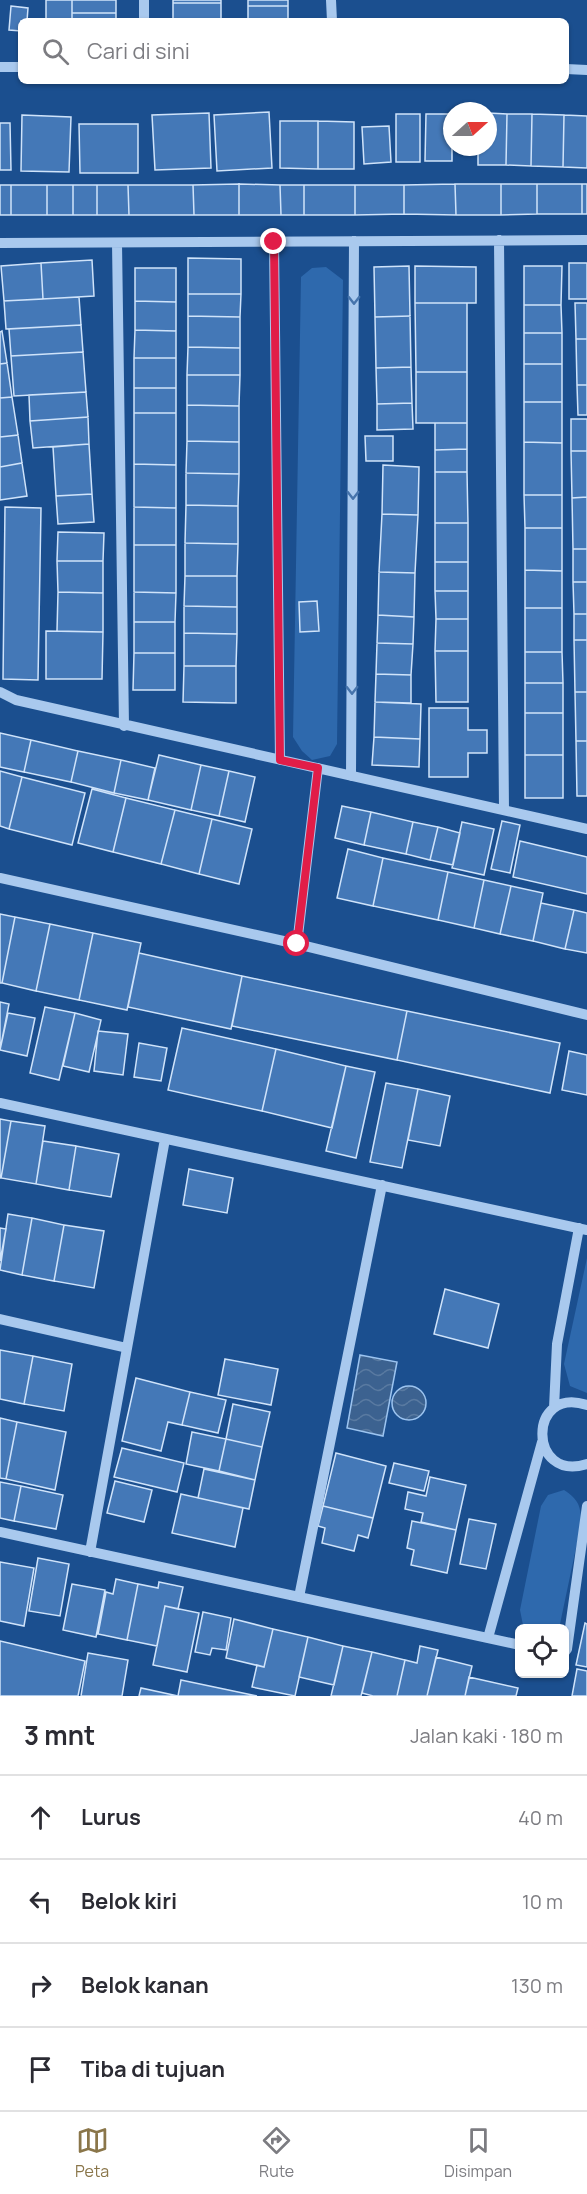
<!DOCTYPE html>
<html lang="id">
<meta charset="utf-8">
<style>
body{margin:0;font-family:Manrope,sans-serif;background:#f2f2f3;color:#2b2b33}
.controls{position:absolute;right:18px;bottom:18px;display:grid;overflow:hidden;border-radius:9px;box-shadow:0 2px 4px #0004}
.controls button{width:54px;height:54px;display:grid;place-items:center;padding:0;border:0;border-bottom:2px solid #e1e1e2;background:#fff;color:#2b2b33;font:30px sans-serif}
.compass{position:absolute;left:443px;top:102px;width:54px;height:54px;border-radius:50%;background:#fff;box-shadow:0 2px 4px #0004;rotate:69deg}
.stop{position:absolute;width:18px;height:18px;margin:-14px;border:4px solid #e11d48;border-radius:50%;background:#fff}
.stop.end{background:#e11d48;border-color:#fff;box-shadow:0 2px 6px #0008}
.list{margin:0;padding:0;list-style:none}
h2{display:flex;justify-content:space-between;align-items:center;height:78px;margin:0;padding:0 24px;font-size:26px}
h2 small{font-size:20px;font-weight:400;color:#7c7c81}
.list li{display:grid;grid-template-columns:39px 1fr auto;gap:18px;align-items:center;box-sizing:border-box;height:84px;padding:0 24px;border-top:2px solid #e1e1e2}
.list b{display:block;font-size:22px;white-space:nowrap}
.list em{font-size:20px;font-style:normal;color:#7c7c81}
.icon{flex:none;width:33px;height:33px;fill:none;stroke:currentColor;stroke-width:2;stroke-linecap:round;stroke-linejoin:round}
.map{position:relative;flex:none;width:587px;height:1696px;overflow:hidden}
.search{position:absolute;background:#fff;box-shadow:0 2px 4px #0004;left:18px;right:18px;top:18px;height:66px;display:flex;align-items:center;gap:15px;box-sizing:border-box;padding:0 21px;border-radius:9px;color:#7c7c81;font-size:22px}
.sheet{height:414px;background:#fff}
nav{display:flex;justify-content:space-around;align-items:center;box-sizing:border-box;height:84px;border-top:2px solid #e1e1e2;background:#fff;font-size:16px;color:#7c7c81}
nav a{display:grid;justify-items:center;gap:3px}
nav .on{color:#8a764a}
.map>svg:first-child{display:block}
</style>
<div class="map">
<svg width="587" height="1696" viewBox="0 0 587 1696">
<defs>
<pattern id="water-waves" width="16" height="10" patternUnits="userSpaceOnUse" patternTransform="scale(1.5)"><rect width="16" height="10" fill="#3c6290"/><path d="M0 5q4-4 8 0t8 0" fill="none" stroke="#597aa1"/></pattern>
</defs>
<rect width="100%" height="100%" fill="#1b4f8f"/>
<path fill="#2e69ad" d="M326,267l17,13 -6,464 -7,12 -18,4 -10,-9 -9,-14 8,-460 11,-9z
M587,1258v135l-17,-7 -6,-22z
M564,1490c15,10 17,16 17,34l-21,100c-11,6 -26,7 -37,1l-3,-15 21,-104 7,-11z"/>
<path fill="url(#water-waves)" stroke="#9cc4f0" stroke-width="1.5" d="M360,1355l37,7 -14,74 -36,-8z
M392 1403a17 17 0 1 1 34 0a17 17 0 1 1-34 0Z"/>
<path fill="#4478b7" stroke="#cfe3fa" stroke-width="1.5" d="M46,0h26v21h-26z
M72,0h44v13h-44z
M173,0h48v3h-48z
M248,0h40v6h-40z
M173,3h48v18h-48z
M11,6l17,2 -1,13h-6v10l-12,-1z
M248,6h40v15h-40z
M72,13h44v8h-44z
M269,112l3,56 -55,3 -3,-56z
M209,113l2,55 -56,2 -3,-55z
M488,113l19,1 -1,51h-28v-18h10z
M396,114h24v48h-24z
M426,114h26v47h-27z
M507,114h25l-1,52 -25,-1z
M532,114l32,1 -1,52 -32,-1z
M22,115l49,2 -2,55 -48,-1z
M564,115l23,1v52l-24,-1z
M280,121h38v48l-38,-1z
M318,121l36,1v47h-36z
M0,123h10l1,47h-11z
M79,124h59v49h-58z
M389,126l2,36 -27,2 -2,-37z
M239,184v31h-45l-1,-30z
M239,184l41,1 1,30h-42z
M455,184l1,31 -52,-1v-29z
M455,184h46v31h-45z
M501,184h36v30l-36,1z
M537,184h45v30h-45z
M582,184h5v30h-5z
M0,185h11v30h-11z
M11,185h36v30h-36z
M47,185h26v30h-26z
M73,185h24v30h-24z
M97,185h31l1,30h-32z
M128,185h65l1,30h-65z
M280,185h24v30h-23z
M304,185h51v30h-51z
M355,185h49v29l-49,1z
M188,258l53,1v35h-53z
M92,260l2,36 -51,3 -2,-36z
M41,263l2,36 -39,2 -3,-35z
M569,263h18v36h-18z
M409,266l1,50 -35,1 -1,-50z
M415,266l61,1v36h-61z
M524,266h38l-1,39h-37z
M135,268h41v34l-41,-1z
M188,294h53l-1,23 -52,-1z
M79,297l2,28 -75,4 -2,-28z
M135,301l41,1v29l-41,-1z
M415,303h52v69h-51z
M575,303h12v36h-11z
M524,305h37l1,28h-38z
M188,316l52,1v31l-52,-1z
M410,316l1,51 -35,1 -1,-51z
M81,325l2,27 -72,4 -2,-27z
M135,330l41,1v27h-42z
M2,331l5,32 -7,1v-32z
M524,333h38v31h-38z
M576,339h11v46h-10z
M188,347l52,1v27h-53z
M83,352l3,40 -72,4 -3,-40z
M134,358h42v30h-42z
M7,363l5,34 -12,1v-34z
M524,364h38v38h-38z
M411,367l1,36 -35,1 -1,-36z
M416,372h51v51h-51z
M187,375h53l-1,31 -52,-1z
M577,385h10v30h-9z
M134,388h42v25h-42z
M86,392l2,25 -58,4 -1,-26z
M12,397l6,38 -18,2v-39z
M524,402h38v41l-38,-1z
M412,403l1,26 -36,1v-26z
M187,405l52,1v36l-52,-1z
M134,413h42v52l-42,-1z
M88,417l1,27 -56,4 -3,-27z
M571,419h16v32h-16z
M435,423h32v26l-32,1z
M18,435l4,28 -22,4v-30z
M365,436h28v25h-27z
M187,441l52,1v32l-53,-1z
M524,442l38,1v52h-38z
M89,444l3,50 -36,2 -3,-49z
M467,449v23h-32v-22z
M571,451h16v46l-15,1z
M22,463l5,33 -27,4v-33z
M134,464l42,1v43l-42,-1z
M383,465l36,2 -1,48 -36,-1z
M435,472h32l1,51h-33z
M186,473l53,1 -1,32 -52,-1z
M92,494l2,28 -36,2 -2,-28z
M524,495h38v33h-37z
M587,497v52h-14l-1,-51z
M186,505l52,1v38l-53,-1z
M5,507l36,1 -3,172 -35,-1z
M134,507l42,1v37h-42z
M382,514l36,1 -3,58 -36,-1z
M435,523h33v39h-33z
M525,528h37v43l-37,-1z
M58,532l46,1 -1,28h-46z
M185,543l53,1 -1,32h-52z
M134,545h42v48l-42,-1z
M573,549h14v33h-14z
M57,561h46v32l-45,-1z
M435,562h33v29h-33z
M525,570l37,1v37h-37z
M379,572l36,1 -1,44 -36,-2z
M185,576h52v31l-53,-1z
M573,582h14v32h-13z
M435,591h33v28h-32z
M58,592l45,1v39l-46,-1z
M134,592l42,1 -1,29h-41z
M317,601l2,30 -19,1 -1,-30z
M184,606l53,1v27l-53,-1z
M525,608h37v44h-37z
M574,614h13v26h-13z
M378,615l36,2 -1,27 -36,-1z
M436,619h32v32h-33z
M134,622h41v31h-41z
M46,631l57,1 -1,47h-56z
M184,633l53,1 -1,32h-52z
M574,640h13v52h-12z
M377,643l36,1 -2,31 -35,-1z
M435,651h33v51h-32z
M525,652h37l1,31h-38z
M134,653h41v37h-42z
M184,666h52v37l-53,-1z
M376,674l35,1v28l-36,-1z
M525,683h38v30h-38z
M575,692h12v49h-11z
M375,702l46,2 -1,35 -46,-2z
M429,708h39v22h19v23h-19v24h-39z
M525,713h38v42h-38z
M0,733l31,7 -7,32 -24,-5z
M374,737l46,2 -1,28 -47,-2z
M31,740l47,11 -7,31 -47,-10z
M576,741h11v55h-10z
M78,751l43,9 -7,33 -43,-11z
M159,755l42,10 -10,45 -43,-10z
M525,755h38v43h-38z
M121,760l34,8 -7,32 -34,-7z
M201,765l28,6 -10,45 -28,-6z
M0,771l22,6 -13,52 -9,-3z
M229,771l26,6 -10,45 -26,-6z
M22,777l63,16 -13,52 -63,-16z
M92,789l34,9 -13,54 -35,-9z
M126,798l49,12 -14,54 -48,-12z
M342,806l29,6 -7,33 -29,-7z
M175,810l37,9 -13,55 -38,-10z
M371,812l42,10 -7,32 -42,-9z
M212,819l40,10 -13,55 -40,-10z
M502,821l18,4 -10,48 -19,-4z
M413,822l25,5 -8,33 -24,-6z
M462,822l32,7 -10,46 -32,-7z
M438,827l22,6 -7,32 -23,-5z
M520,841l67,16v37l-74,-17z
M348,849l35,9 -10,48 -36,-8z
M383,858l65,14 -10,48 -65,-14z
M448,872l36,8 -10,48 -36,-8z
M484,880l27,6 -11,48 -26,-6z
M511,886l32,7 -10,48 -33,-7z
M541,903l33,7 -9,39 -32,-8z
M574,910l13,3v40l-22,-4z
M0,914l15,3 -13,66h-2z
M15,917l35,7 -14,67 -34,-8z
M50,924l43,9 -14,67 -43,-9z
M93,933l48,10 -14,67 -48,-10z
M139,953l103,23 -11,53 -103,-22z
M242,976l165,35 -10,49 -165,-34z
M0,1002l9,2 -9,46z
M45,1007l30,6 -16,67 -29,-7z
M407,1011l153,32 -10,50 -153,-33z
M8,1013l27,5 -8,38 -27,-6z
M75,1013l26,7 -12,52 -26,-6z
M182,1028l94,21 -14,62 -94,-21z
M98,1031l30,3 -5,41 -29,-4z
M139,1043l28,5 -6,33 -27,-4z
M276,1049l70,17 -14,62 -70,-17z
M569,1051l18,4v40l-25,-5z
M346,1066l29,6 -19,86 -30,-7z
M386,1083l32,6 -16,79 -32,-6z
M418,1089l32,7 -10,50 -32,-6z
M0,1119l11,2 -10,57h-1z
M11,1121l34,5 -9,58 -35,-6z
M43,1141l33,5 -7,44 -33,-6z
M76,1146l43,8 -8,43 -42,-7z
M189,1169l44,9 -6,35 -44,-8z
M8,1214l24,4 -10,57 -22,-5z
M32,1218l32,7 -10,56 -32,-6z
M64,1225l40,6 -10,57 -40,-7z
M0,1228l6,1 -6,32z
M445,1289l54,15 -11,44 -54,-14z
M0,1350l33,6 -9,48 -24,-5z
M33,1356l39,8 -8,47 -40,-7z
M225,1359l53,10 -7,36 -53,-10z
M136,1378l54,14 -8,33 -14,-3 -7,29 -39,-10z
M190,1392l36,8 -8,33 -36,-8z
M233,1404l37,8 -8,35 -36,-8z
M0,1418l17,4 -11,57 -6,-1z
M17,1422l49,10 -11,58 -49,-11z
M192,1432l34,7 -7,32 -33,-7z
M226,1439l36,8 -7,33 -36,-9z
M122,1448l62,15 -7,29 -63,-15z
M336,1453l50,13 -13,52 -50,-12z
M394,1463l35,8 -5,20 -35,-8z
M204,1469l51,11 -6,29 -51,-11z
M430,1477l36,8 -10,45 -35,-8 2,-9 -18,-4 3,-17 18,4z
M115,1481l37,9 -8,32 -37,-9z
M0,1482l21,4 -7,35 -14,-3z
M21,1486l42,9 -7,34 -42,-8z
M181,1494l62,14 -8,39 -63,-14z
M323,1506l50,12 -5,20 -10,-3 -4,16 -32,-8 3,-15 -7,-2z
M469,1519l27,5 -10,45 -26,-5z
M412,1521l44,9 -9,43 -36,-8 3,-15 -7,-2z
M38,1558l31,6 -9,52 -31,-5z
M0,1562l34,6 -10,58 -24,-5z
M116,1579l22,5 -11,56 -29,-6 8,-42 7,2z
M159,1582l24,5 -5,22 -13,-3 -8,40 -30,-6 11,-56 20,4z
M72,1584l33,6 -9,47 -33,-7z
M165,1606l34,7 -12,59 -34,-7z
M203,1612l28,6 -5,32 -14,-2 -2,7 -15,-3z
M234,1619l39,10 -9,38 -38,-9z
M585,1623l2,1v43l-11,-2z
M273,1629l35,8 -13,59 -43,-9 5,-22 7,2z
M308,1637l35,9 -9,39 -35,-8z
M0,1641l85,20 -7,35h-78z
M343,1646l29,6 -11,44h-30z
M420,1646l18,4 -11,46h-30l8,-36 12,3z
M372,1652l33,8 -8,36h-24l-11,-3z
M88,1653l40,7 -6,36h-41z
M436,1657l36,9 -7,30h-38z
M577,1669l10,2v25h-15z
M469,1677l49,11 -2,8h-51z
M181,1680l76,16h-118l2,-8 37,8z"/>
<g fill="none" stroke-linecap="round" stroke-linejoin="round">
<path stroke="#a9c9ee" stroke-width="10" d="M144,0v21
M331,0l1,21
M0,67h21
M566,69l21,1
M499,240l5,570
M274,242l6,518
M0,243l587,-3
M117,243l7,483
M0,692l16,8 571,129
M351,776l3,-535
M0,878l297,66 290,71
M297,944l21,-176
M0,1103l587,127
M0,1319l127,29
M587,1405c-60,-20 -59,78 0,59
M554,1408l3,-64 22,-116
M0,1532l520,113
M90,1552l75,-413
M299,1597l83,-412
M488,1638l54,-196
M564,1653l3,-4 20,-143"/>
</g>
<defs><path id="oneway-chevron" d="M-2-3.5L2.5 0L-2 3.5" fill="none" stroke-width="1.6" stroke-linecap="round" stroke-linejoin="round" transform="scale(1.5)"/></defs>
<g stroke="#4674ac">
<use href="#oneway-chevron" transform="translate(354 300) rotate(90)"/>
<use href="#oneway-chevron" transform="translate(353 495) rotate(90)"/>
<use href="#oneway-chevron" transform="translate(352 690) rotate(90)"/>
</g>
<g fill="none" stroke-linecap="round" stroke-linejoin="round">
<path stroke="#e11d48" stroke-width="8" d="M274,242l6,518 38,8 -21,176"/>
</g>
</svg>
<div class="controls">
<button><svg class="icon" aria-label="locate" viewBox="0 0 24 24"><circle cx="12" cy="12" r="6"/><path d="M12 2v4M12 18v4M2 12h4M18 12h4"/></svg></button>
</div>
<svg class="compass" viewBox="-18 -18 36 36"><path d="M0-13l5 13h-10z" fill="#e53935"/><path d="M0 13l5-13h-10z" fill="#7c7c81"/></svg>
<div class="stop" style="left:297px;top:944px"></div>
<div class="stop end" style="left:274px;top:242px"></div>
<div class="search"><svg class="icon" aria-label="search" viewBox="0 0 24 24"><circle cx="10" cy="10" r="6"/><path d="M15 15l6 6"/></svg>Cari di sini</div>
</div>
<section class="sheet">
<h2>3 mnt<small>Jalan kaki · 180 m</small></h2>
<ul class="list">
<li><svg class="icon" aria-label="ahead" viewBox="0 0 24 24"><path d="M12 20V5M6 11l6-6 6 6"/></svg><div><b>Lurus</b></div><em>40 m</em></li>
<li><svg class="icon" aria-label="left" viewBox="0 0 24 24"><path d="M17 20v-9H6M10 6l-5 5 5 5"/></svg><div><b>Belok kiri</b></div><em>10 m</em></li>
<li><svg class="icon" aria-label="right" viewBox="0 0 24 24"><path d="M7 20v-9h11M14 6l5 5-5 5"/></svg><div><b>Belok kanan</b></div><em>130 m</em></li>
<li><svg class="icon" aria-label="arrive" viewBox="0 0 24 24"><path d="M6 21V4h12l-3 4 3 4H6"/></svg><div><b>Tiba di tujuan</b></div></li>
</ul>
</section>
<nav>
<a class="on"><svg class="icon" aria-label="map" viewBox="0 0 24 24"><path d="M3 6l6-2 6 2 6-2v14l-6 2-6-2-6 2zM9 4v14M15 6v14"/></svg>Peta</a>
<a><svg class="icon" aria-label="directions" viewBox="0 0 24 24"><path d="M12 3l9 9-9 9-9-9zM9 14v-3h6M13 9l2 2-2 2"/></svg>Rute</a>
<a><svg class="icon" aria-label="saved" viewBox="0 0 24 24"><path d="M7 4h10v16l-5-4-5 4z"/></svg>Disimpan</a>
</nav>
